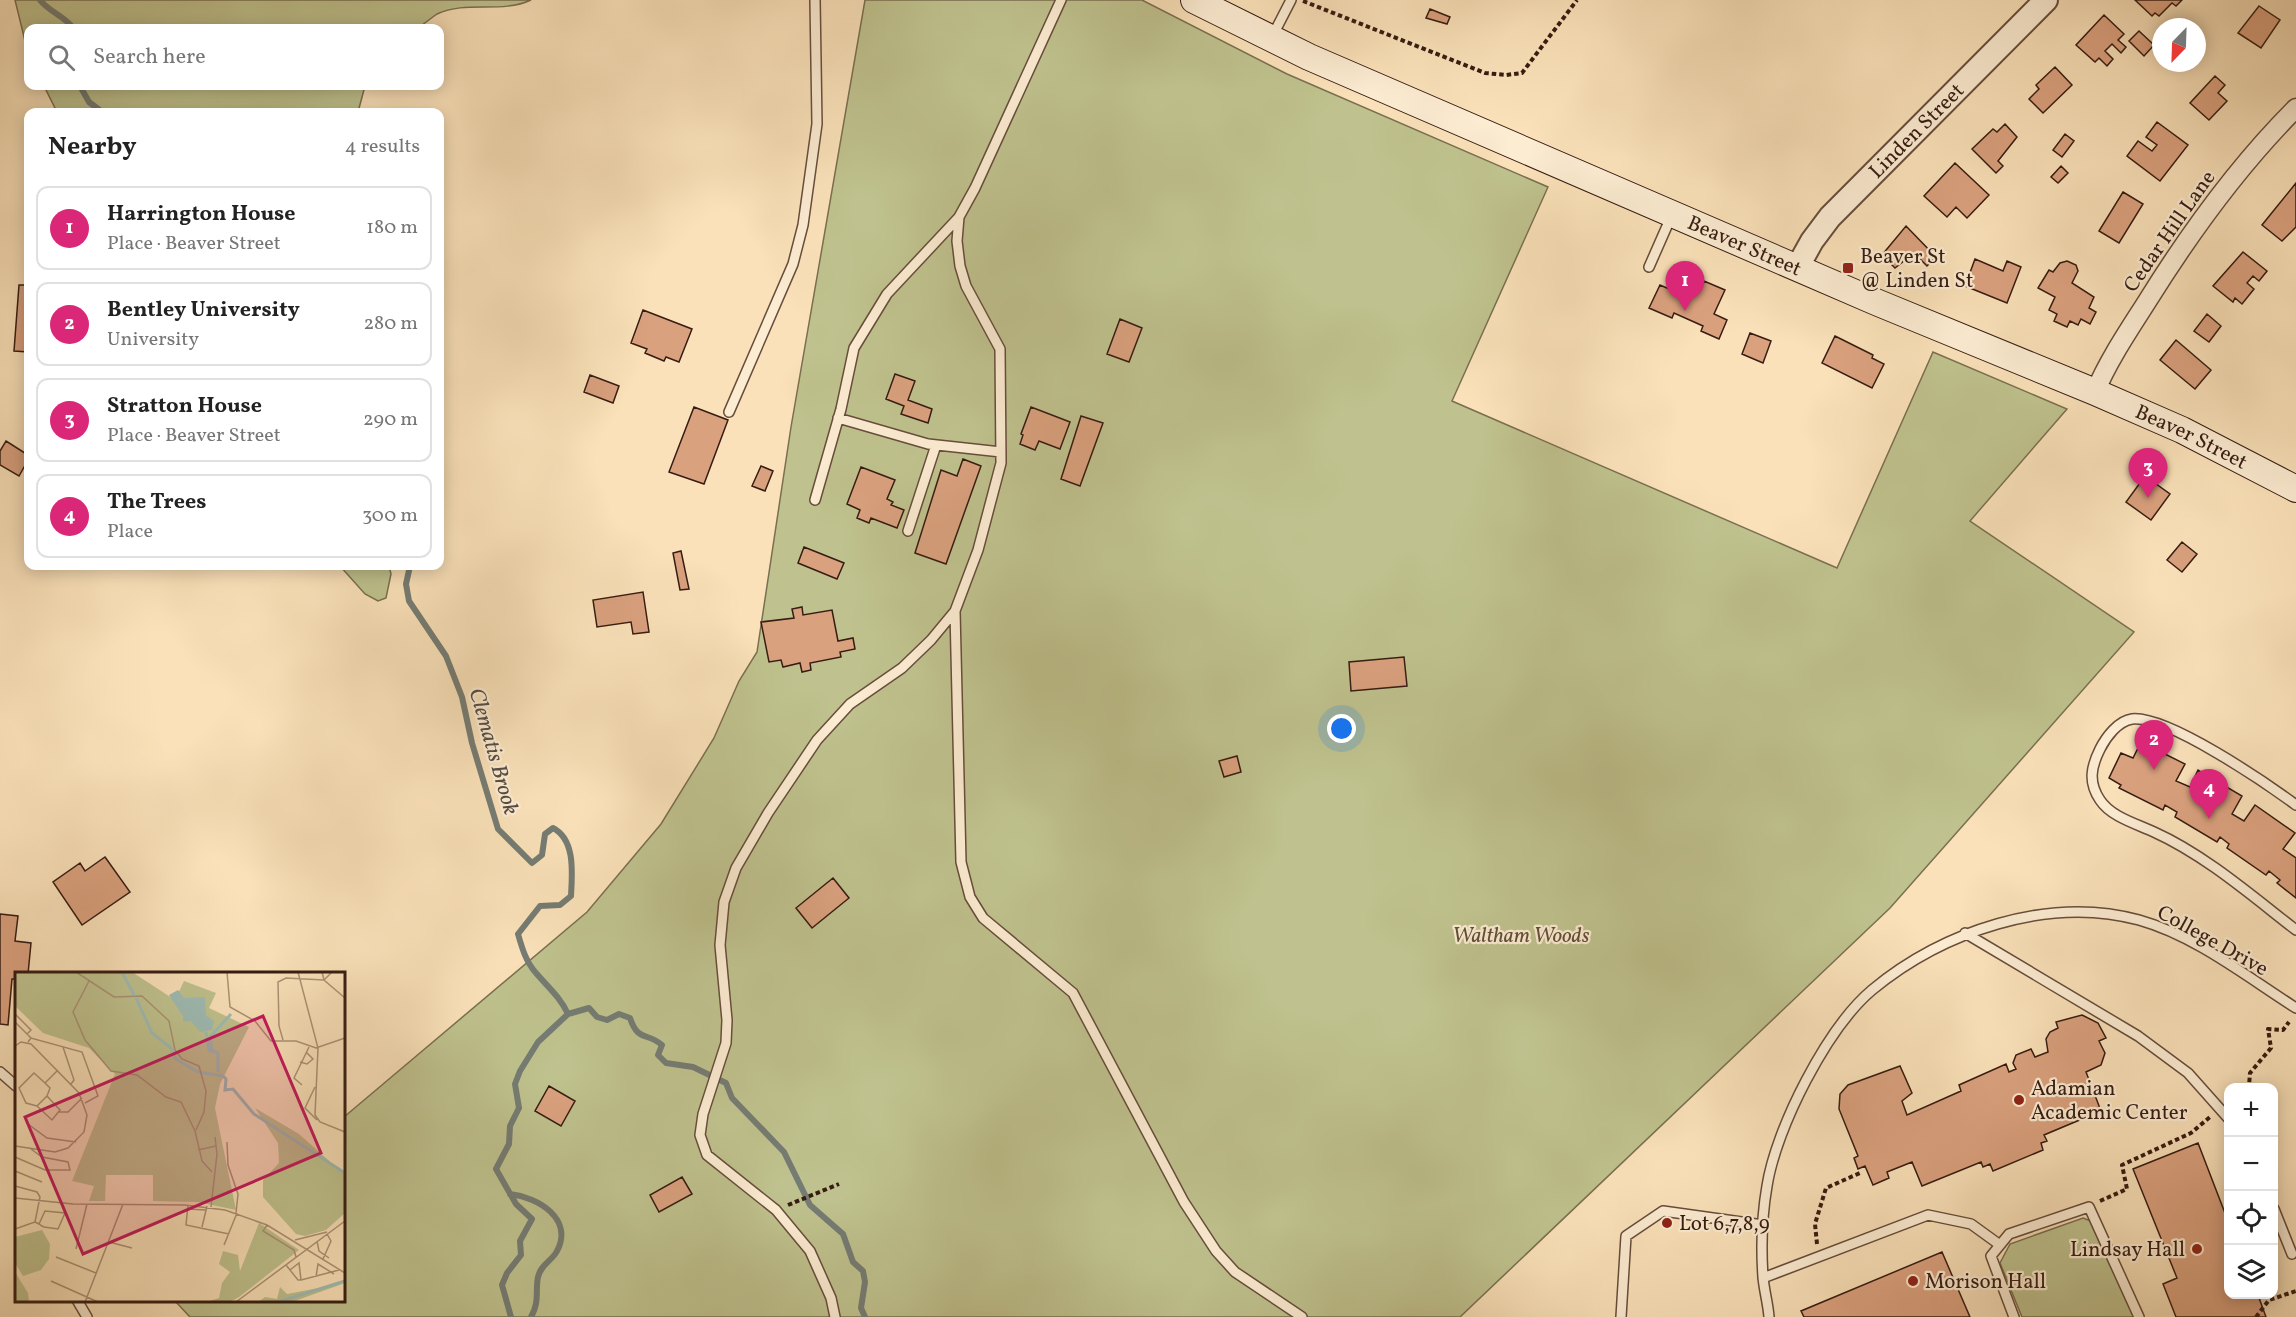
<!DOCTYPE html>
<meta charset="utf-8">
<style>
body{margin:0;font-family:Vollkorn,serif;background:#f6f6f6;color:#222}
.controls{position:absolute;right:18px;bottom:18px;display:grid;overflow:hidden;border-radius:12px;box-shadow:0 3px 15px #0003}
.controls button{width:54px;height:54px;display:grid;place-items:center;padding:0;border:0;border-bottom:2px solid #e0e0e0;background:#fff;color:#222;font:30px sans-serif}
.compass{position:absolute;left:2152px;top:18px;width:54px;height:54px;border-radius:50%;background:#fff;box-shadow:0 3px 15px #0003;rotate:203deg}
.you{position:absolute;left:1342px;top:729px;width:21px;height:21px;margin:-15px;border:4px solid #fff;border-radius:50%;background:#1a73e8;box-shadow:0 0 0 9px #1a73e833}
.badge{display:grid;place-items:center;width:39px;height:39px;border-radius:50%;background:#db2777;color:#fff;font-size:20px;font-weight:700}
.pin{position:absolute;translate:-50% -50px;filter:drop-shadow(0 2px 3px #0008)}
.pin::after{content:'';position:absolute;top:32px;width:21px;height:18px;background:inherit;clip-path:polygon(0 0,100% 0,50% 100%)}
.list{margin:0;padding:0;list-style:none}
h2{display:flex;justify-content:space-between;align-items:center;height:78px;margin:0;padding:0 24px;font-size:26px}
h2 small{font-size:20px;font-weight:400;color:#767676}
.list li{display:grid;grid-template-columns:39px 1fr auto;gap:18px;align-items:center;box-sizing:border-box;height:84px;margin:0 12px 12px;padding:0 12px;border:2px solid #e0e0e0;border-radius:12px}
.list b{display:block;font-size:22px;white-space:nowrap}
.list p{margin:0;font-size:20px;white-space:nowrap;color:#767676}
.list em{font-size:20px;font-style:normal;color:#767676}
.icon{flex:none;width:33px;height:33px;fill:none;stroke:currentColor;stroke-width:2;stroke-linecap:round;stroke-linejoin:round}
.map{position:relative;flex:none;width:2296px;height:1317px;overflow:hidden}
.search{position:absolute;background:#fff;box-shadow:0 3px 15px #0003;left:24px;top:24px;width:420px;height:66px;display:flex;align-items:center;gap:15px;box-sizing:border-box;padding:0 21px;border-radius:12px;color:#767676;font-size:22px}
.panel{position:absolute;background:#fff;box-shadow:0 3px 15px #0003;left:24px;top:108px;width:420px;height:462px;border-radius:12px}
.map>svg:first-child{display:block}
</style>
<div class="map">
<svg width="2296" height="1317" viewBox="0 0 2296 1317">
<rect width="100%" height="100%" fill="#fae1b9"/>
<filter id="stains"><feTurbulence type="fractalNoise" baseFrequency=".00333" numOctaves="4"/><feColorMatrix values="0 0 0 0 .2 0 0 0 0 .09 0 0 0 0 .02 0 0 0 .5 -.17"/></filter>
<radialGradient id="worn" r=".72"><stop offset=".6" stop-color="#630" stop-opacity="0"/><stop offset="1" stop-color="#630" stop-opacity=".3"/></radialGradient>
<path fill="#bfc28e" stroke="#7a6f50" stroke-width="1.5" d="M15,0h516c-30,14 -64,0 -94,14 -6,4 -13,10 -19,14h-390v25z
M865,0h277l145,74 261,113 -96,214 385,167 96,-216 134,57 -97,112 164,111 -244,276 -430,409h-1270l-15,-16 169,-1v-183l243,-205 74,-88 53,-86 25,-57 18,-29 34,-225z
M44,86h321l-7,26h-301z
M340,566h49l2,8 -5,24 -8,3 -13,-7z
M2083,1218l13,5 38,94h-112l-22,-54 10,-19z"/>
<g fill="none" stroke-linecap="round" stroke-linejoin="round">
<path stroke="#757c73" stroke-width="6" d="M40,0c9,12 25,16 33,28
M80,86l9,16 13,10
M410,566l-4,18 3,17 37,55 16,41 10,46 26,86 34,34 10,-8 3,-21 8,-6c23,12 19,46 18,68l-11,9 -20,1 -22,28c4,14 8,28 18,39 12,14 24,24 32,41l21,-6 8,9 10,3 12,-6 11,4c8,24 17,14 32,27l-4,10 8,8 27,4 33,16 6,15 52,54 26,53 33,29 10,28 10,9 2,11 -4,26 4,9
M510,1194c28,3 64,25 47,57 -5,10 -16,13 -19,26 -3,15 2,24 -7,40
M511,1317l-9,-32 5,-12 14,-18 -1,-14 12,-22 -16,-15 -20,-35 13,-25 1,-18 9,-18 -4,-24 5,-13 18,-29 30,-28"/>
</g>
<path fill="#daa17e" stroke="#361c12" stroke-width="1.5" d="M2135,0h47l-6,6 -4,-3 -13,13 -4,-3 -3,3z
M2259,6l21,14 -19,28 -23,-15z
M1430,9l20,8 -3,7 -21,-6z
M2104,15l20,19 -6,6 8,7 -5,6 -9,-9 -7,7 8,8 -6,7 -8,-8 -4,4 -19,-17z
M2139,31l15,14 -10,11 -15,-15z
M2055,67l17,18 -29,28 -14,-14 10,-10 -3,-4z
M2215,76l10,9 -7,8 9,8 -18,19 -19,-17z
M2157,122l31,23 -28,36 -33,-25 11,-15 14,10 5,-6 -11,-8z
M2005,124l12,13 -19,24 5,5 -7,7 -24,-24 21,-20 4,3z
M2065,134l9,7 -12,16 -9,-7z
M1955,163l34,32 -22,23 -11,-11 -9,10 -23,-21z
M2061,166l7,7 -10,10 -7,-6z
M2296,183v44l-14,14 -20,-16z
M2123,192l20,12 -24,39 -20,-12z
M1906,226l30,31 -9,9 -13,-13 -19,15 -13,-13z
M2243,252l24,19 -8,10 -6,-5 -6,7 7,6 -12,15 -7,-6 -2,4 -20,-16z
M1975,259l28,12 4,-10 14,6 -14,36 -42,-17z
M2067,261l9,4 2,6 -6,12 22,14 -5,11 7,4 -6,12 -9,-5 -3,6 -8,-4 -3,6 -13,-6 3,-7 -8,-4 6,-13 -17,-9 11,-18 4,2 7,-9z
M1690,278l13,6 1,-3 21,9 -11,24 13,6 -8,19 -18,-8 2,-5 -29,-13 -2,5 -23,-10 11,-23 23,10z
M19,285h9v67l-14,-1z
M643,310l49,19 -13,33 -13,-5 -2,4 -19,-8 2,-4 -16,-6z
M2207,314l14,12 -12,16 -15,-11z
M1120,319l22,9 -13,34 -22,-8z
M1750,333l21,8 -8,22 -21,-9z
M1835,336l38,19 -1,3 12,6 -12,24 -50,-25z
M2176,340l35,30 -16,19 -35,-29z
M895,374l20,7 -7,19 24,9 -4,14 -27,-9 3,-8 -18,-7z
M590,375l29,11 -6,17 -29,-11z
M694,407l34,13 -24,64 -35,-12z
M1031,407l39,15 -10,27 -21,-8 -4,9 -15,-6 3,-9 -2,-1z
M1081,416l22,7 -23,63 -19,-7z
M6,441l22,14v5l-9,16 -19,-11v-14z
M963,459l18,7 -35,98 -31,-11 26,-83 16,6z
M761,466l12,5 -8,20 -13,-5z
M861,467l34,13 -8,19 6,3 -2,3 13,5 -7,18 -26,-10 -2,5 -12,-5 3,-8 -13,-6z
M2145,476l25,18 -19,26 -25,-18z
M2182,542l15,12 -15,18 -15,-12z
M804,547l40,16 -7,16 -39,-16z
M681,551l8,38 -9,1 -7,-37z
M643,592l6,40 -16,2 -2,-12 -34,5 -4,-27z
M802,607l1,8 29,-5 6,31 15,-3 2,11 -15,3 1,5 -31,6 1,7 -9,2 -2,-9 -17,4 -2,-7 -12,2 -8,-40 33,-4 -2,-9z
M1404,657l3,29 -56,5 -2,-29z
M2141,742l44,22 -9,17 14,6 8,-17 44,26 -10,18 12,7 11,-16 40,28 -12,16 13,9v40l-19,-15 3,-3 -11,-9 -3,4 -39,-27 2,-4 -9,-7 -3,5 -42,-25 2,-5 -12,-7 -2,5 -44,-22 2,-3 -12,-7 12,-25 12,5z
M1237,756l4,16 -17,5 -5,-16z
M105,857l25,35 -48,33 -29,-43 27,-19 5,8z
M833,878l16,20 -37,30 -16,-20z
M0,914l18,2 -3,25 16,2 -3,31h-12v5h-4l-4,46 -8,-1z
M2082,1015l16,8 8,15 -7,3 6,12 -4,12 -15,7 15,39 -57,24 3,6 -6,2 2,7 -50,21 -3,-7 -7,3 -2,-5 -59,24 -10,-24 -25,10 2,6 -16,7 -8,-19 -7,3 -4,-11 4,-2 -19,-47 1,-15 8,-9 52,-19 12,27 -10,8 5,14 54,-24 -2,-6 47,-21 3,8 7,-3 -3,-6 3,-8 15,-6 4,8 13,-5 -2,-13 4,-7 8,-4 -2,-6z
M549,1086l26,15 -14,25 -26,-15z
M2198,1143l30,78v73h32l-2,1 8,22h-90l-13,-33 14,-6 -44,-109z
M682,1177l10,17 -33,18 -9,-17z
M1942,1252l28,65h-166l-3,-6z"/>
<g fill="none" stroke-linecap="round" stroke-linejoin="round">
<g stroke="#674d3c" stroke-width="12">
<path id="service" d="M1272,37l19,-37
M1649,267l22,-50
M729,412l64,-148 10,-39 14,-101 -2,-124
M838,418l90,26 73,8
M815,500l26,-91 13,-61 33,-54 72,-77 16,-29 86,-188
M908,531l28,-86
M955,611l6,251 9,35 13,21 90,75 111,209 32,49 19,21 67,45
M2296,805c-30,-22 -129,-90 -164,-86 -14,2 -26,18 -32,30 -9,18 -12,33 0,51 11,17 37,24 54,32 51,23 98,64 142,98
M1965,933l173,103 50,37 40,45
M0,1072l16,14
M2274,1209l18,45
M1763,1278l165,-63 43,9 29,21
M77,1300l10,17
M835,1317l-4,-19 -21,-47 -34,-41 -69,-55 -7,-20 3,-21 23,-71 1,-23 -7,-75 4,-43 12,-34 32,-55 49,-73 33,-36 52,-36 29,-28 24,-29 23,-61 23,-87 -1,-114 -34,-63 -6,-20 -3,-25 2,-24
M1621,1317l5,-81 37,-25 100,14
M1769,1317c-1,-14 -5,-27 -6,-40 -2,-29 -1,-62 4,-91 9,-58 60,-158 105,-196 70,-58 176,-95 267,-70 57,16 108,57 157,88
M2014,1317l-23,-61 18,-22 80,-27 50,110"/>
</g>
<g stroke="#674d3c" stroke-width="21">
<path id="minor" d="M2095,392c14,-33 34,-62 53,-92 43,-69 90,-134 148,-192"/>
</g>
<g stroke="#674d3c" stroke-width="26">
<g id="tertiary">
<path id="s1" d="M1797,268l15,-27 18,-24 216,-217"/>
</g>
</g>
<g stroke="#361c12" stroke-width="28">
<g id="secondary">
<path id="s2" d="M1194,0l115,57 567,245 219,90 87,38 114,59"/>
</g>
</g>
<path stroke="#361c12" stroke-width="4" stroke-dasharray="4.5 3" stroke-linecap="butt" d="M1303,1l182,72 21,2 16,-2 55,-73
M2238,1088l11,-2 1,-13 21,-25 -3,-19 15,1 6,-8
M2100,1201l27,-12 -5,-24 69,-32 19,-16
M788,1205l51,-21
M1817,1244l-2,-20 11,-36 34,-15
M2256,1317l13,-17 27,-9"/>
<use href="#service" stroke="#fcecd2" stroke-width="9"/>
<use href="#minor" stroke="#fcecd2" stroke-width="18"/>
<use href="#tertiary" stroke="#fcecd2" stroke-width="22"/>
<use href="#secondary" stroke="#fcecd2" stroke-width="26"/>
</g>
<g fill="#8f2418" stroke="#fcecd2" stroke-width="2">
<rect x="1842" y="262" width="12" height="12" rx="3"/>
<circle cx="2019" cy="1100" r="6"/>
<circle cx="1667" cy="1223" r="6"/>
<circle cx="2197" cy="1249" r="6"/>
<circle cx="1913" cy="1281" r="6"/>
</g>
<g text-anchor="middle" stroke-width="4.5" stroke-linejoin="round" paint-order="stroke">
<g font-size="21" fill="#361c12" stroke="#fcecd2">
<text dy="7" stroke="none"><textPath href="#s1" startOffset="183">Linden Street</textPath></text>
<text transform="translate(2169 231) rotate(-55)" y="7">Cedar Hill Lane</text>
<text dy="7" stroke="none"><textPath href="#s2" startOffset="603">Beaver Street</textPath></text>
<text dy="7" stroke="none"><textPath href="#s2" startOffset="1089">Beaver Street</textPath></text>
<text transform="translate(2213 940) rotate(29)" y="7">College Drive</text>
</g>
<g font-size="21" fill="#361c12" stroke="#fcecd2" text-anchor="start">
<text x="1860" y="263">Beaver St<tspan x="1860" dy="24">@ Linden St</tspan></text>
<text x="2031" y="1095">Adamian<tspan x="2031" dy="24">Academic Center</tspan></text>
<text x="1679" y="1230">Lot 6,7,8,9</text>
<text x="2185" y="1256" text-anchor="end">Lindsay Hall</text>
<text x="1925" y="1288">Morison Hall</text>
</g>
<g font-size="21" font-style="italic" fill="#5f4e37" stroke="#fcecd2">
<text x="1521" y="942">Waltham Woods</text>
</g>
<g font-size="22" font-style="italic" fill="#564c43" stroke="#fcecd2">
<text transform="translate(495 751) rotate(74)" y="8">Clematis Brook</text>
</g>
</g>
<g transform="translate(15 972)">
<rect width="330" height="330" fill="#fae1b9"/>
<path d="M0,0h117l43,28 9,-19 32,12 -7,15 40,19 -29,57 -5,24 21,102 -38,-8 -45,-1v-26h-47l-1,26h-16l5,-15 -22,-5 43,-107 -26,-26 -46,-15 -28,-27zM240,136l44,26 46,41v38l-19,17 -21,6 -9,-2 -33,-37v-17l16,-17 -1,-20zM244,251l40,27 -60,47 -9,5h-24l13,-4 3,-15 8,-11 -11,-8 4,-13 15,4 2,16zM27,258l8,14 -1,15 -8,11 -18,6 -8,-13v-26zM0,300l13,21 1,9h-14zM330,311l-53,19h-34l7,-5 12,2 3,-12 7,7z" fill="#bfc28e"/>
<path d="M163,18l6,8 21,-1 1,18 8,6 -2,9 -12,2 -9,-11 -8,1v-6l-14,-21z" fill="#9fbcb4"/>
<path fill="none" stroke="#9fbcb4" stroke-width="3" d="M107,0l12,23M121,26l16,35 19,15 5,11 22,13 25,4 3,3 -1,11 8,-1 21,25 91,59M191,60l3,18 6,2M203,100v-19l-6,-3 -2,-13 21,-23M263,330l67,-21"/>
<path fill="none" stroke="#ac9276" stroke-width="1.5" d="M61,0l38,25 28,-1 27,25 6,29 7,9 17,7 7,25 -2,21 -8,18M212,0l3,35 25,14 16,20h25l20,7 29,-10M283,0l20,76 -3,67 5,7 25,10M307,0l2,8 21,18M74,9l-16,31 12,28 26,31 26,4 29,22 15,5 14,29 7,30 10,11M0,42l16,16 -4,4M0,50l16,16M268,68l-4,-14 -1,-44 8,-4 38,2 8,-8M13,70l3,-4 51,14 16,44 -13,7M0,74l6,-4 10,2 48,49 8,22 -3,17 -16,16 -13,4 -40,-6M48,75l11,33 -3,4M285,90l7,2 6,-5 -7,-7M30,111l5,5 -3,8 13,14 -8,10 -15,-14 10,-10M287,113l-8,-7 15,-31M300,115l-10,21 12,12M22,134l-11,-3 -7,-15 15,-15 11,10 13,-13M44,140h9l14,-14M13,152l19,14 29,4M212,170l1,23 10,29 -2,19M183,178l18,-4M0,185l30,13h25l-2,-8 -26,-5 -11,-8M0,199l27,11M0,214l22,6 3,5 -5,25 -20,7M0,226l58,6 112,1 40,5 42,15 78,48M173,233l-2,20 43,9M196,235l6,-53 -2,-17M172,237l19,1M20,250l4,2 3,2 2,1 14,2 7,-16 -20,-2 -6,13M252,253l-4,6 31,19 2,7M187,255l5,-21M280,268l32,-8M302,269l2,10 10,7M94,270l23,6M209,273l13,-32M61,277l11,-45M41,285l40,16M308,287l8,-18 -4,-7M271,293l12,15h3l-2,-17 -9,7M301,305l2,-13 16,10M286,308l38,-10M36,309l47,21M70,330l38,-98M221,330l109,-81"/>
<path fill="#c2185b" fill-opacity="0.15" stroke="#c2185b" stroke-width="3" d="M248,44l58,137 -238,101 -58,-137z"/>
<rect width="330" height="330" fill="none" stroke="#361c12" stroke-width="3"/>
</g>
<rect width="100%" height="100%" filter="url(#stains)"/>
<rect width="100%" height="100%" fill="url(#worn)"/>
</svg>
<div class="controls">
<button>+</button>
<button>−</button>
<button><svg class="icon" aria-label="locate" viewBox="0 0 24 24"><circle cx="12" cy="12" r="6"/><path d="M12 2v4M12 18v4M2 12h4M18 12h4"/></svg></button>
<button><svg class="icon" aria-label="layers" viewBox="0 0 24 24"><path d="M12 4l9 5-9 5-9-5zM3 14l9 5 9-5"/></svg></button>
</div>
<svg class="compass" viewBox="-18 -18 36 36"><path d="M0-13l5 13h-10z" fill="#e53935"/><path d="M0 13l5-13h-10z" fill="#767676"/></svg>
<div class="you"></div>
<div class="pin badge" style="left:1685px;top:311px">1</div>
<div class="pin badge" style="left:2154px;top:770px">2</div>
<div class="pin badge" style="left:2148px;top:498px">3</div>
<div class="pin badge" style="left:2209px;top:819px">4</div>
<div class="search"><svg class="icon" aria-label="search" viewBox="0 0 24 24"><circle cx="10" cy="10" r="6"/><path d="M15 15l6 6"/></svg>Search here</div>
<section class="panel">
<h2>Nearby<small>4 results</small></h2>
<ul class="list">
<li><span class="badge">1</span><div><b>Harrington House</b><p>Place · Beaver Street</p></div><em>180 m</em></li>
<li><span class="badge">2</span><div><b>Bentley University</b><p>University</p></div><em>280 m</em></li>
<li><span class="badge">3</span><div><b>Stratton House</b><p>Place · Beaver Street</p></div><em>290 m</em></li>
<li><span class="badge">4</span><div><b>The Trees</b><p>Place</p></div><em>300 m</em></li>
</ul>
</section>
</div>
